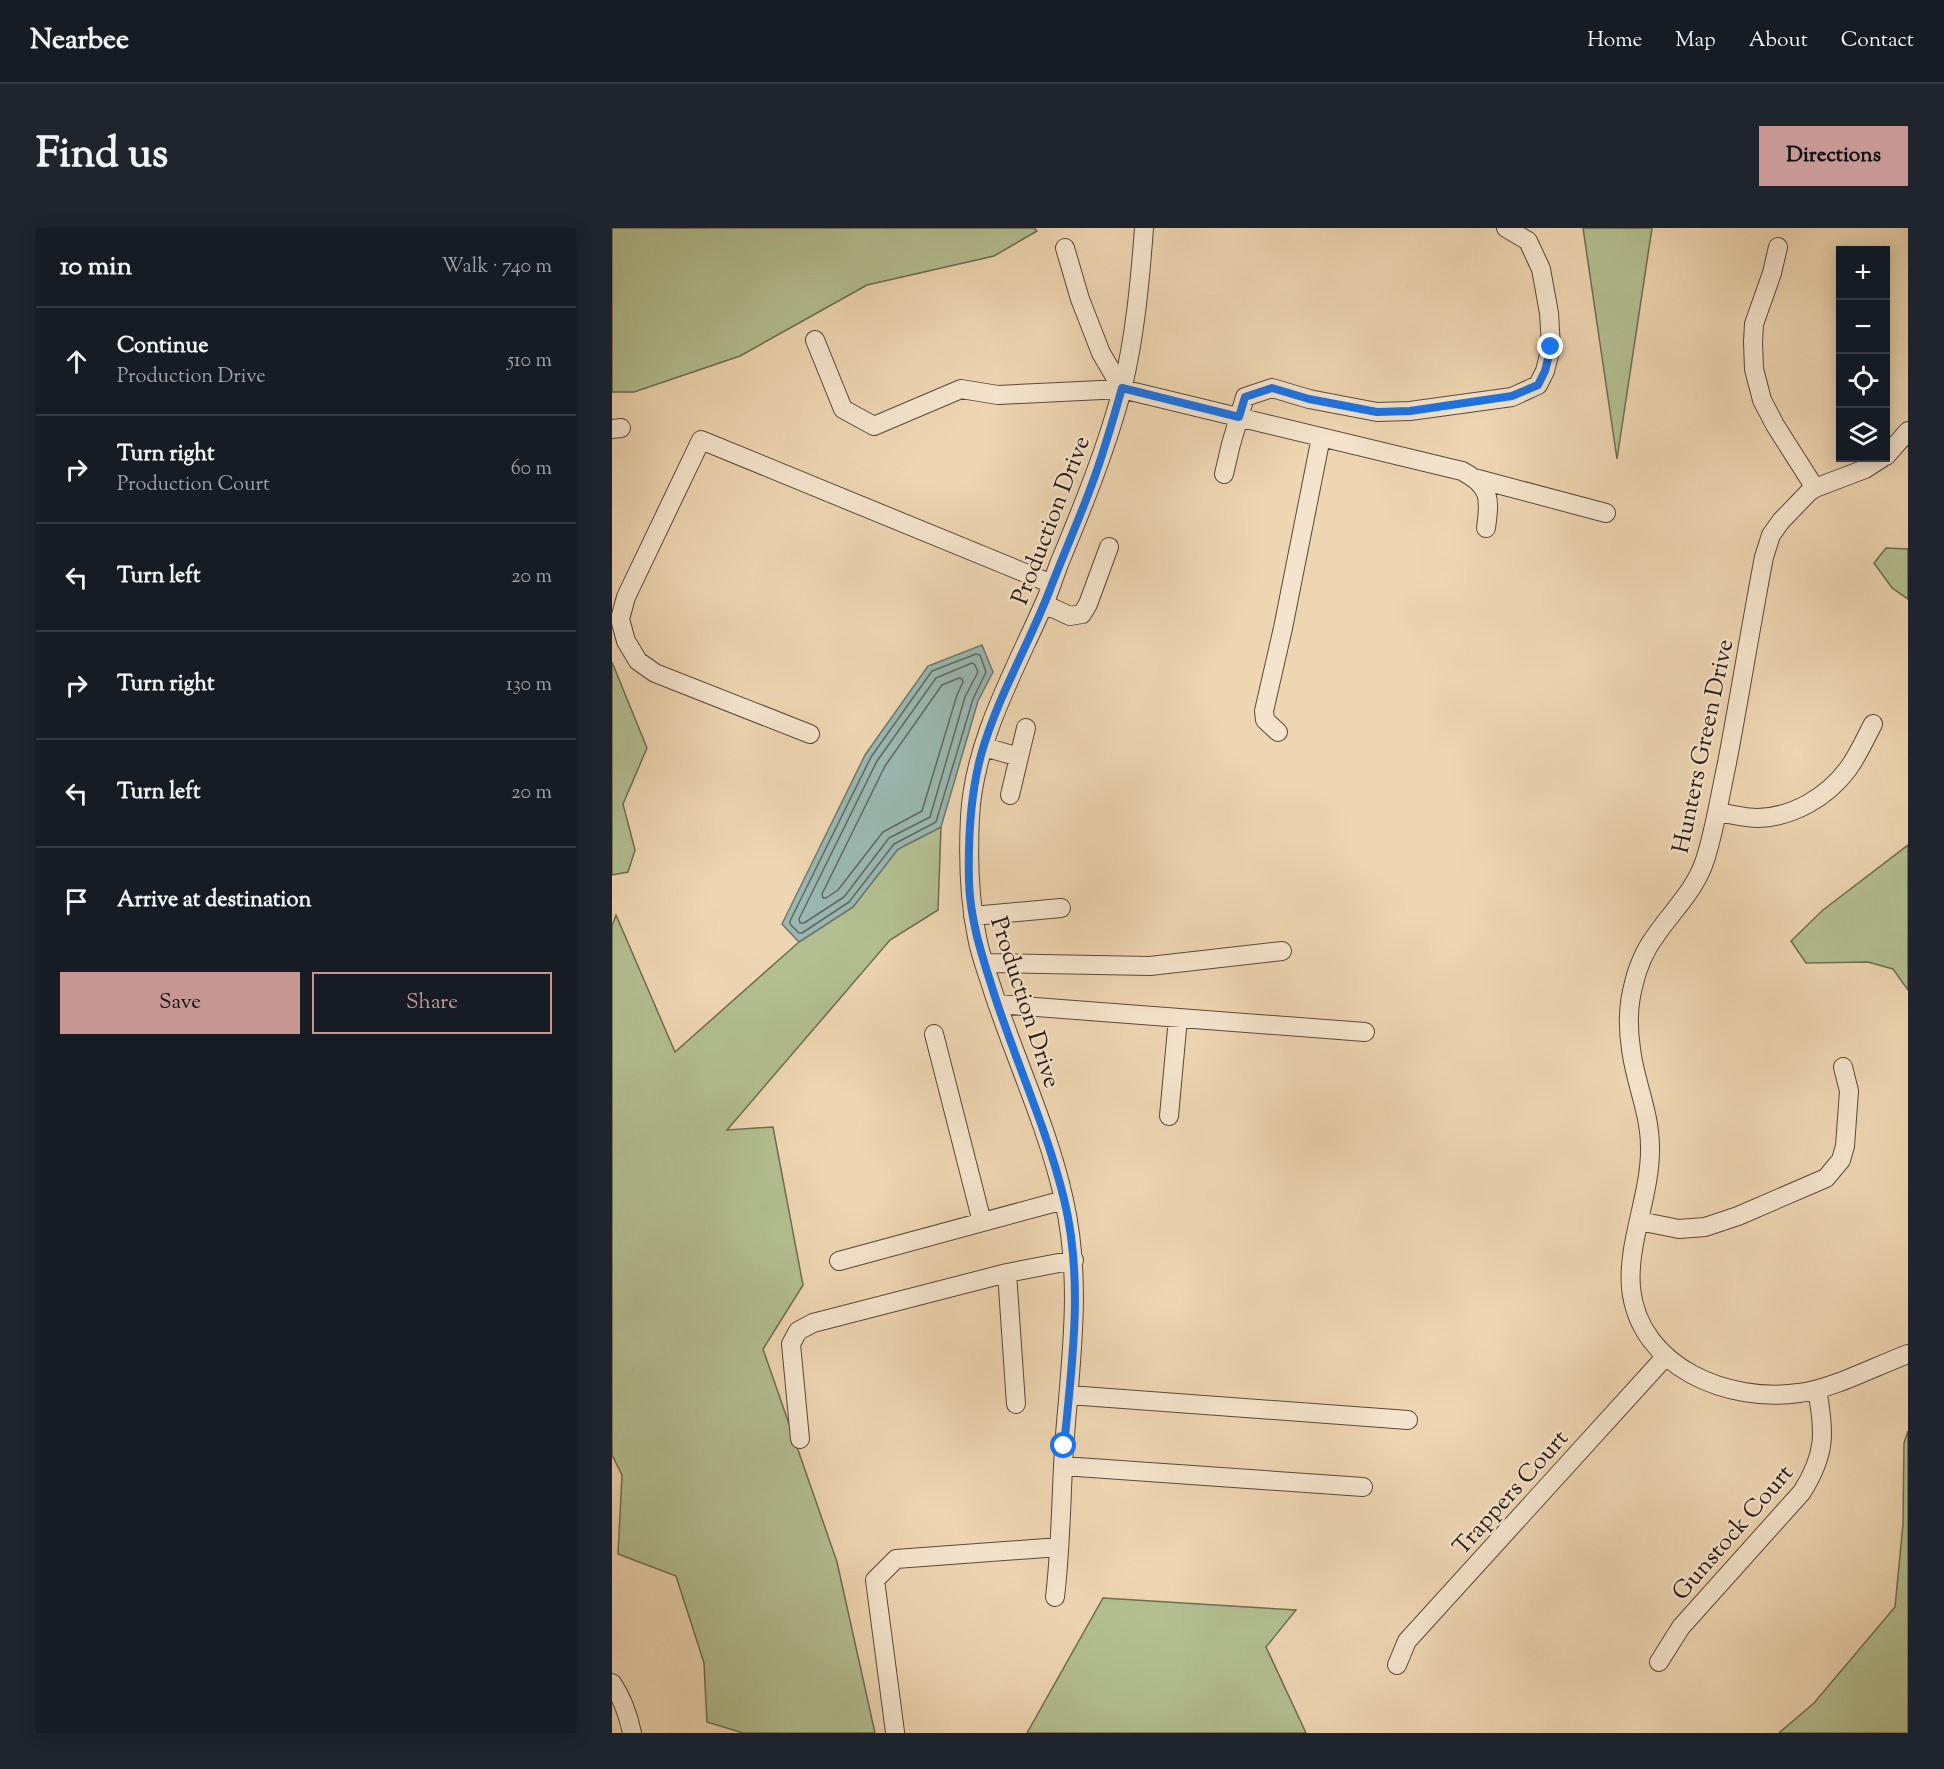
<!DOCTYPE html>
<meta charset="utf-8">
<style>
body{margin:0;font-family:"Sorts Mill Goudy",serif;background:#20242c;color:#f1f3f6}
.controls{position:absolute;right:18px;top:18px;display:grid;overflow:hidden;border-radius:0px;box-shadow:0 3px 15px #0003}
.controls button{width:54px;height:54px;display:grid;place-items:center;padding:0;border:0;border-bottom:2px solid #363941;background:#171b24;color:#f1f3f6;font:30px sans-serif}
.stop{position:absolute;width:18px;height:18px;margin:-14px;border:4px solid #1a73e8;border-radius:50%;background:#fff}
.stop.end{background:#1a73e8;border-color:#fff;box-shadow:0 2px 6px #0008}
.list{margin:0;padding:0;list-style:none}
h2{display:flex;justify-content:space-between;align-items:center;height:78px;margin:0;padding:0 24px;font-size:26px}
h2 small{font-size:20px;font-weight:400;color:#9ea1a6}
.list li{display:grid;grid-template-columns:39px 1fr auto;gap:18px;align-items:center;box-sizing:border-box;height:108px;padding:0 24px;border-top:2px solid #363941}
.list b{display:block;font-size:22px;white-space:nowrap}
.list p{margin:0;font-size:20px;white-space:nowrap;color:#9ea1a6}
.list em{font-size:20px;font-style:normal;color:#9ea1a6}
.actions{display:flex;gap:12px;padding:18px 24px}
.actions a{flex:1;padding:14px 0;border:2px solid #c59692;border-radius:0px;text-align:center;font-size:21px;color:#c59692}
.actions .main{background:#c59692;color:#111}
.icon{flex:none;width:33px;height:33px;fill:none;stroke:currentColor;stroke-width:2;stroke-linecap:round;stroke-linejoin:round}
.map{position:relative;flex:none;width:1296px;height:1505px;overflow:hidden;border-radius:0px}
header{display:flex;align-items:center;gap:36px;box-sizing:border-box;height:84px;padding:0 30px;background:#171b24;border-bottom:2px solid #363941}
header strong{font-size:28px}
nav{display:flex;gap:33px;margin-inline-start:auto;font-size:21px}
.intro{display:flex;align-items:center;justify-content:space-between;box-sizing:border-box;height:144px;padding:0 36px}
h1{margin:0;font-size:42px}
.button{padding:15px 27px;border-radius:0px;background:#c59692;color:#111;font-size:21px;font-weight:700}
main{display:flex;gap:36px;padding:0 36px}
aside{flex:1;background:#171b24;border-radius:0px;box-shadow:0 3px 15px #0003}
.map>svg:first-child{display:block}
</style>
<header>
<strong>Nearbee</strong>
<nav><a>Home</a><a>Map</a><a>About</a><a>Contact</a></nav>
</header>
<div class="intro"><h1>Find us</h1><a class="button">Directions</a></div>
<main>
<aside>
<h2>10 min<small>Walk · 740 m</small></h2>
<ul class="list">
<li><svg class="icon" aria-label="ahead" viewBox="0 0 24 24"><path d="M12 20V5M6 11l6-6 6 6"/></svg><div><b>Continue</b><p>Production Drive</p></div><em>510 m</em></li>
<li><svg class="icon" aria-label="right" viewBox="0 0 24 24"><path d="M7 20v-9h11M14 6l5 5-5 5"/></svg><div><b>Turn right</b><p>Production Court</p></div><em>60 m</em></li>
<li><svg class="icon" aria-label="left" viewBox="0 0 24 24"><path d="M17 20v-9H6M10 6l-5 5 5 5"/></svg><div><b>Turn left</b></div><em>20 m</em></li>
<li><svg class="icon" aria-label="right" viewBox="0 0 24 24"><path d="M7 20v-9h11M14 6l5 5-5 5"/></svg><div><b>Turn right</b></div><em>130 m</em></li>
<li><svg class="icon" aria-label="left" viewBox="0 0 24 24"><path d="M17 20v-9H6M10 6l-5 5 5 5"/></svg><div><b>Turn left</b></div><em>20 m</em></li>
<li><svg class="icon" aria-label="arrive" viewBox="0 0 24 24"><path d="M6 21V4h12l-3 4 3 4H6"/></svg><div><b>Arrive at destination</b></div></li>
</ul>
<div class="actions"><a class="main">Save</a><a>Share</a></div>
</aside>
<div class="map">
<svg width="1296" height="1505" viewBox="0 0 1296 1505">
<rect width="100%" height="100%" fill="#eed6b2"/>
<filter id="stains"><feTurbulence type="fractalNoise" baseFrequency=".00333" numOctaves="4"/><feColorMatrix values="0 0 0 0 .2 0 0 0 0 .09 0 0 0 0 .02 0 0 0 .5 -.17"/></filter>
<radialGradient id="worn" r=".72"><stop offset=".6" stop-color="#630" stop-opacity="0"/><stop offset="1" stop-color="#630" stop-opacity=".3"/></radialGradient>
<path fill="#b3bf91" stroke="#6e6c52" stroke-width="1.5" d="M0,0h422l3,3 -43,25 -127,29 -127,71 -106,36h-22z
M971,0h69l-35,231z
M1274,320l22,1v50l-16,-11 -18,-25z
M0,434l35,86 -24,56 12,46 -7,22 -16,3z
M329,599l-3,83 -48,30 -163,190 46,-3 30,158 -40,64 74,213 38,171h-132l-36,-11 -3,-59 -28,-87 -58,-22 4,-79 -10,-20v-529l4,-11 59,137 124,-110 54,-35 45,-58z
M1296,617v145l-15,-21 -25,-7 -62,1 -15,-22 32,-31z
M1296,1203v302h-129l35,-30 81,-96 8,-83 1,-81z
M491,1370l193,12 -30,37 40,86h-279z"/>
<path fill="#9ab8b1" stroke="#6c7871" stroke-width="1.5" d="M370,417l11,27 -15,29 -37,126 -43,22 -45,58 -54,35 -17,-18 83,-169 63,-89z"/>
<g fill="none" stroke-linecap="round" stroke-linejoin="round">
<path stroke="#616862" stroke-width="1.5" d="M364,426l4,1 6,17 -13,27 -37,123 -42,22 -45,58 -47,31h-3l-9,-9v-3l81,-164 61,-86z
M360,435l3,2 3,7 -13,25 -35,120 -41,21 -45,59 -40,26h-4l-1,-4 78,-158 59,-83z
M347,450l3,1 1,3 -6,13 -35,116 -39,21 -45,58 -12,8h-3l-1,-4 63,-128 57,-81z"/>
<g stroke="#5a483a" stroke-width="20">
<path id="minor" d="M1166,19l-6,26 -18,51 -1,18 1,27 8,31 13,25 40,63
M453,20l15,51 21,54 21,36
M203,112l28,69 31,17 87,-37 37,6 124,-6 340,82c29,15 28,28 24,57
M0,201l9,-1
M1274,228l22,-25
M1270,230l-17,11 -50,19 -6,4 -28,29 -10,14 -7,22c-13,68 -24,137 -37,206 -7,32 -12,66 -22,97 -10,31 -34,52 -51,78 -9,12 -17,31 -20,45 -6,21 -6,46 -3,66 4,33 19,64 19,98 1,47 -23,95 -19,141 8,80 98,115 168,105 33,-4 77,-27 109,-39
M612,246l7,-30 14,-47 27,-9 37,11 68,13 33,-1 102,-14 26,-12 7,-14 6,-24 -2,-34 -8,-44 -13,-28 -22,-13
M866,251l128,34
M432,376l26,12 12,-2 6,-10 21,-57
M666,504l-13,-12 -1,-9 19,-83 38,-191
M198,506l-155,-61 -17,-12 -12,-20 -6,-22 6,-22 75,-157 351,144
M372,519l35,10 7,-29
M398,567l9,-38
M1105,584c13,2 28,6 41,6 35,-1 69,-21 90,-49 10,-14 17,-30 25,-45
M361,688l88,-8
M372,735l166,3 132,-15
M385,776l368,28
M322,806l48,188
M557,888l9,-98
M1027,993l40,8 26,-2 33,-11 88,-38 15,-18 4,-14 4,-55 -6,-24
M227,1033l225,-61
M395,1045l9,131
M457,1167l339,25
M188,1211l-9,-95 7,-13 15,-8 194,-50 67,-13
M451,1238l300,21
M443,1369c6,-50 6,-99 9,-149 6,-84 19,-164 0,-248 -16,-73 -50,-143 -73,-215 -5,-16 -11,-31 -14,-48 -8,-39 -9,-80 -7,-120 4,-78 47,-150 77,-220 4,-11 8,-22 12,-33 24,-58 47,-114 63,-174 13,-53 18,-108 22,-162
M1047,1434l22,-35 121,-135c24,-38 23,-60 15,-102
M785,1437l10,-24 259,-285
M0,1455c11,16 16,31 20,50
M283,1504l-20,-152 21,-21 163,-12"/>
</g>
<use href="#minor" stroke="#f4e4cd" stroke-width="18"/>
</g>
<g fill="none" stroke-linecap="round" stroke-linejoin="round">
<path stroke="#1a73e8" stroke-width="8" d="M452,1218c8,-82 20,-166 0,-247 -18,-74 -51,-143 -73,-215 -11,-34 -21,-67 -22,-103 -1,-42 1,-85 12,-126 16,-57 47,-109 68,-163 14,-37 30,-72 43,-108 12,-32 21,-64 30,-96l117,29 6,-20 27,-9 37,11 68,13 33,-1 102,-15 26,-11 7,-14 6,-24"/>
</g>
<g text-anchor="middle" stroke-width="4.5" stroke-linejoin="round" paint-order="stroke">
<g font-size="24" fill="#281812" stroke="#f4e4cd">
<text transform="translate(438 292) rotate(-69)" y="8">Production Drive</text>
<text transform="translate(1090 518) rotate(-78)" y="8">Hunters Green Drive</text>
<text transform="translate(414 774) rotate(72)" y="8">Production Drive</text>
<text transform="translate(898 1264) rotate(-48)" y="8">Trappers Court</text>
<text transform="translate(1120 1304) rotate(-49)" y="8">Gunstock Court</text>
</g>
</g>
<rect width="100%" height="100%" filter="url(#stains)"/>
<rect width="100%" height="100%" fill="url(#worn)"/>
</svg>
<div class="controls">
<button>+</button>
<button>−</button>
<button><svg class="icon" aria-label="locate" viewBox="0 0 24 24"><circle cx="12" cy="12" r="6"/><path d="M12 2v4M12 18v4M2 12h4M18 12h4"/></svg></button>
<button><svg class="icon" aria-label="layers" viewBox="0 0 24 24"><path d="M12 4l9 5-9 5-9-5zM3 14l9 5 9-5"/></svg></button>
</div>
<div class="stop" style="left:452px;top:1218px"></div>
<div class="stop end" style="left:939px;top:119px"></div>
</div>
</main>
